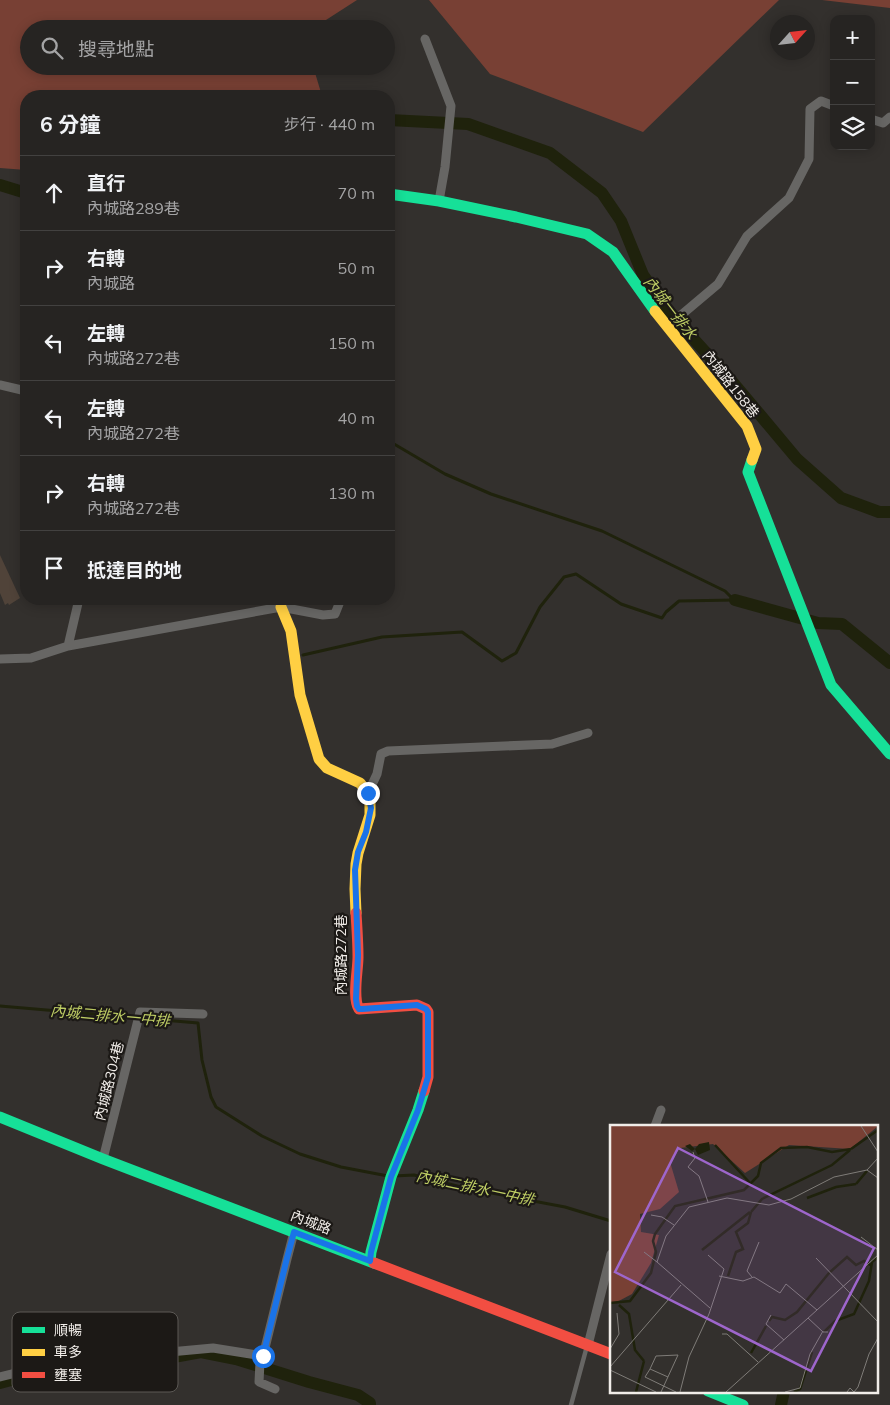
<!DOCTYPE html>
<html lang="zh-TW">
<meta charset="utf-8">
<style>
body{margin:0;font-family:Mulish,"Noto Sans TC",sans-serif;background:#32302f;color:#f1f3f6}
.controls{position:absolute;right:15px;top:15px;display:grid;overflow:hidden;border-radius:10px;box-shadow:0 2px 12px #0003}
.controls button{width:45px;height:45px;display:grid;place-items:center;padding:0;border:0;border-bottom:1px solid #424140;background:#262422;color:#f1f3f6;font:25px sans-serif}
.compass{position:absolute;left:770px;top:15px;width:45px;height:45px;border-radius:50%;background:#262422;box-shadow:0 2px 12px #0003;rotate:63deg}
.stop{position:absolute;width:15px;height:15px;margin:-11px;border:4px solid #1a73e8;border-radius:50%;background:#fff}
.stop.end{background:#1a73e8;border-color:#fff;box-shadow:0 1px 5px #0008}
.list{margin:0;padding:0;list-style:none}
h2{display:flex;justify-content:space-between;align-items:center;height:65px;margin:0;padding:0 20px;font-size:21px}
h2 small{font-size:16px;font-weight:400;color:#a4a4a5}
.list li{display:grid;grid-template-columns:32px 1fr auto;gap:15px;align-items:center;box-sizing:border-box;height:75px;padding:0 20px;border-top:1px solid #424140}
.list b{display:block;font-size:19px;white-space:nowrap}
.list p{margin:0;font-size:16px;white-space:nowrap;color:#a4a4a5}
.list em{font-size:16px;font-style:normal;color:#a4a4a5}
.icon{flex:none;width:28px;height:28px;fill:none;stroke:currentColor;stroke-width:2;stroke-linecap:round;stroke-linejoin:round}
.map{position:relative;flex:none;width:890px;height:1405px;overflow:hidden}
.search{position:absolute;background:#262422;box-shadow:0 2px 12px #0003;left:20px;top:20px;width:375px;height:55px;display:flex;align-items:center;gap:12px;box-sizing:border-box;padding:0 18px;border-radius:28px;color:#a4a4a5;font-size:19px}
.panel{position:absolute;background:#262422;box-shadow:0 2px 12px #0003;left:20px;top:90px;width:375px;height:515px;border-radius:20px}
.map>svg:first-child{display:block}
</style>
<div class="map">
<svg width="890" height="1405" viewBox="0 0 890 1405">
<rect width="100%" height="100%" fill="#33302d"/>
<path fill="#784034" d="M0,0h357l-45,29h-283v37h284l9,30h-296v74l-26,-2z
M429,0h350l-136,132 -153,-58z
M822,0h68v8z"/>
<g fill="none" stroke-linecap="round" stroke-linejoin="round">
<path stroke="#1f220c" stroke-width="3" d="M389,441l56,33 46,20 111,37 123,60 9,9
M303,655l79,-18 80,-5 40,29 14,-8 24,-46 24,-30 12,-3 45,30 41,14 4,-6 13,-11 56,-1
M0,1006l198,17 4,37 9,37 5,10 46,29 38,18 41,13 47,9
M394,1176l20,-1 51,13 100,19 46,14"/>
<path stroke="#1f220c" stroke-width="12" d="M389,120l79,4 82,29 52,40 19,28 22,54 25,36 62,68 67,80 44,39 38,14h11
M0,185l26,8
M735,600l83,23 24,1 48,39
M0,1383l52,-14 61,-12 44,3 44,-8 35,7 73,23 49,13 12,8v2
M781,1405l3,-14"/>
</g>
<path fill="#504339" d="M0,555l20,43 -11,7 -1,-2 -3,2 -5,-12z"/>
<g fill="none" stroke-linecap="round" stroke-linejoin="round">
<path stroke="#676664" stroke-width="4.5" d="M571,1405l16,-59"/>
<path stroke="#676664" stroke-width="9" d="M425,39l26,67 -6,61 -6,34
M871,119l12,4 7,-6
M667,327l51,-43 29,-48 42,-38 20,-39 1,-50 11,-8 13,5
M0,385l26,6
M68,646l11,-47
M0,659l31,-1 37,-12 213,-39 42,8 12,-1 6,-15
M368,793l9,-19 4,-20 7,-3 164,-7 36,-11
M655,1126l6,-16
M103,1159l37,-147 63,2
M588,1345l23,-91
M0,1377l97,-24h62l54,-5 50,8
M275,1389l-16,-7 1,-20 3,-6 24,-97 7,-27"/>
<path stroke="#16e098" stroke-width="11" d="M389,194l50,7 77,16 71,17 26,18 42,59
M752,460l-4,12 83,213 59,69
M0,1117l103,42 271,104
M370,1261l1,-9 20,-75 27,-67 6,-19
M708,1391l35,14"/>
<path stroke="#ffcf43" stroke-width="11" d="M655,311l92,115 9,23 -4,11
M281,607l10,24 9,64 19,64 8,9 33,15 8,10 2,7v15l-12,38 -2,11 -1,25 1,24"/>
<path stroke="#f24e42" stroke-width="11" d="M356,913c1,15 2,30 2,44 0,14 -6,41 1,52l58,-4 9,4 2,3v65l-4,14
M374,1263l237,91"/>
</g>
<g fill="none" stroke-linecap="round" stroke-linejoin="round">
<path stroke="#1a73e8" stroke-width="6" d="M263,1356l24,-98 7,-26 76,29 1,-9 20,-75 27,-67 10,-33v-65l-2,-3 -9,-4 -55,4h-3l-2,-3 -1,-7 2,-44 -3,-85 3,-18 8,-20 5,-24 -3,-15"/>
</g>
<g text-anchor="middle" stroke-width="4.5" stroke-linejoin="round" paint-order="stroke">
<g font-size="14" fill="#f1ede9" stroke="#1c1916">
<text transform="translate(731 384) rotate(52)" y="5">內城路158巷</text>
<text transform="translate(341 955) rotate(-90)" y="5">內城路272巷</text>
<text transform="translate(109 1081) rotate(-76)" y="5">內城路304巷</text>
<text transform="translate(311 1222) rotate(21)" y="5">內城路</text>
</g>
<g font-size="15" font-style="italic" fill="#becd64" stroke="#1c1916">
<text transform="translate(670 308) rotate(52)" y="5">內城一排水</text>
<text transform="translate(110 1016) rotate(5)" y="5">內城二排水一中排</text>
<text transform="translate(475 1188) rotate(12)" y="5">內城二排水一中排</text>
</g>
</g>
<g transform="translate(610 1125)">
<rect width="268" height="268" fill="#33302d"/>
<path d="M0,1h267v1l-27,22 -61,-4 -44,28 -32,-29 -33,4 -10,14 9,30 -19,17 -20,5 1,18 18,3 -8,28 -19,31 -17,9 -5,-1z" fill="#784034"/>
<path d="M99,17l1,8 -12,5 -3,-6 -3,2 -7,-5 5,-2 5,5 4,-5z" fill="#1f220c"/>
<path fill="none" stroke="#1f220c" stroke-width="2.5" d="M105,20l35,38M241,24l27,-19M246,59l11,-13M197,73l29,-11 20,-3M141,87l11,-13 70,-34 18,-15M92,125l48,-38M219,148l18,-16 9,8 8,-4 8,5M118,151l8,-24 7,-3 -7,-17 12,-9 3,-11M0,178l20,-2 21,-28 5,-21 -3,-11 2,-7 20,-28 69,-16 14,-14 3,-13 20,-15 26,-1 25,5 19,-3M9,180l10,9 6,36 9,11M159,196l3,-4 13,3 12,-8 32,-39M214,207l11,-11 19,-7 15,-33 3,-19 6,-5M141,228l15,-27M26,267l8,-31M184,267l6,-3 12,-37"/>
<path fill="none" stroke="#7f7c78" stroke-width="1" d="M251,1l17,26M83,27l2,6 -7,9 11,9 9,26M257,45l11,-12M41,90l11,2 12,8M251,112l17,13M34,127l13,10M206,133l62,64M109,151l24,5 11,-4 26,16 6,-9 31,26M142,152l-5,-6 12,-29M100,183l-53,-46 9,-26 23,-29 38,-9 42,7 22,-6 43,-22 33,-7 11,8M161,190l-5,9 18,16M198,193l15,14h5M112,209h5l31,28M0,224l9,-15 -2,-21M0,242l71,-82M40,244l-5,8 31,15M0,245l46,22M51,267l17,-37 -22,1 -6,13 18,8M70,267l9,-35 20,-43 15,-45 -16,-14M116,267l152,-137M175,267l15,-4 10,-34 13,-23M237,267l3,-4 4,4 4,-5 11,-33 9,-16"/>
<path fill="#9e66cc" fill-opacity="0.15" stroke="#9e66cc" stroke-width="2.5" d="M68,23l196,100 -63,123 -196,-99z"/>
<rect width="268" height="268" fill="none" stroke="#f1ede9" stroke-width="2.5"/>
</g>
<rect x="12" y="1312" width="166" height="80" rx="8" fill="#1c1916" stroke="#5c5955" stroke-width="1"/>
<rect x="22" y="1327" width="23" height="6" fill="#16e098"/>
<rect x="22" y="1349" width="23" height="7" fill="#ffcf43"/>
<rect x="22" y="1372" width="23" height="6" fill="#f24e42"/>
<g font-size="14" fill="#f1ede9">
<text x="54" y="1335">順暢</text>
<text x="54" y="1357">車多</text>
<text x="54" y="1380">壅塞</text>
</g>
</svg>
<div class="controls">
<button>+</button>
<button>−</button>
<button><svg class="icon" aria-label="layers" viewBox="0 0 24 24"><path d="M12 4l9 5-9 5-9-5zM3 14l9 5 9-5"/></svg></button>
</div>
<svg class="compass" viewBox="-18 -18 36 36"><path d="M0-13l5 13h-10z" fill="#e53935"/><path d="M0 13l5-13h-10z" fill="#a4a4a5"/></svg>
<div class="stop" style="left:263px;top:1356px"></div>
<div class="stop end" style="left:368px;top:793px"></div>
<div class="search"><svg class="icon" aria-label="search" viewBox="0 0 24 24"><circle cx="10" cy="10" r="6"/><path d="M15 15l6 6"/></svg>搜尋地點</div>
<section class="panel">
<h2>6 分鐘<small>步行 · 440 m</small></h2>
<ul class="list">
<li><svg class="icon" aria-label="ahead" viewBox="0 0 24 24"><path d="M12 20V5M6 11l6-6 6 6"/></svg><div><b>直行</b><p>內城路289巷</p></div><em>70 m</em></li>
<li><svg class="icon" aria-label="right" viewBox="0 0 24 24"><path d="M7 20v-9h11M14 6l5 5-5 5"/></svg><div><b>右轉</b><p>內城路</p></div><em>50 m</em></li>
<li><svg class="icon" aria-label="left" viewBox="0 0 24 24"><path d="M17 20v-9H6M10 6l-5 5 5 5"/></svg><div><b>左轉</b><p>內城路272巷</p></div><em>150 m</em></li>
<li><svg class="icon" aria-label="left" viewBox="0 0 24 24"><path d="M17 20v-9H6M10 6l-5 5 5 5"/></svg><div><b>左轉</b><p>內城路272巷</p></div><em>40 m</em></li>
<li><svg class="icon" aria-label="right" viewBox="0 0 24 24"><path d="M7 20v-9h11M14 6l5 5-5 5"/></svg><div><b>右轉</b><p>內城路272巷</p></div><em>130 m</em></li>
<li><svg class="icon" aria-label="arrive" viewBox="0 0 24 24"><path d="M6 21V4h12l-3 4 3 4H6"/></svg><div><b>抵達目的地</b></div></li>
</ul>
</section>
</div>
